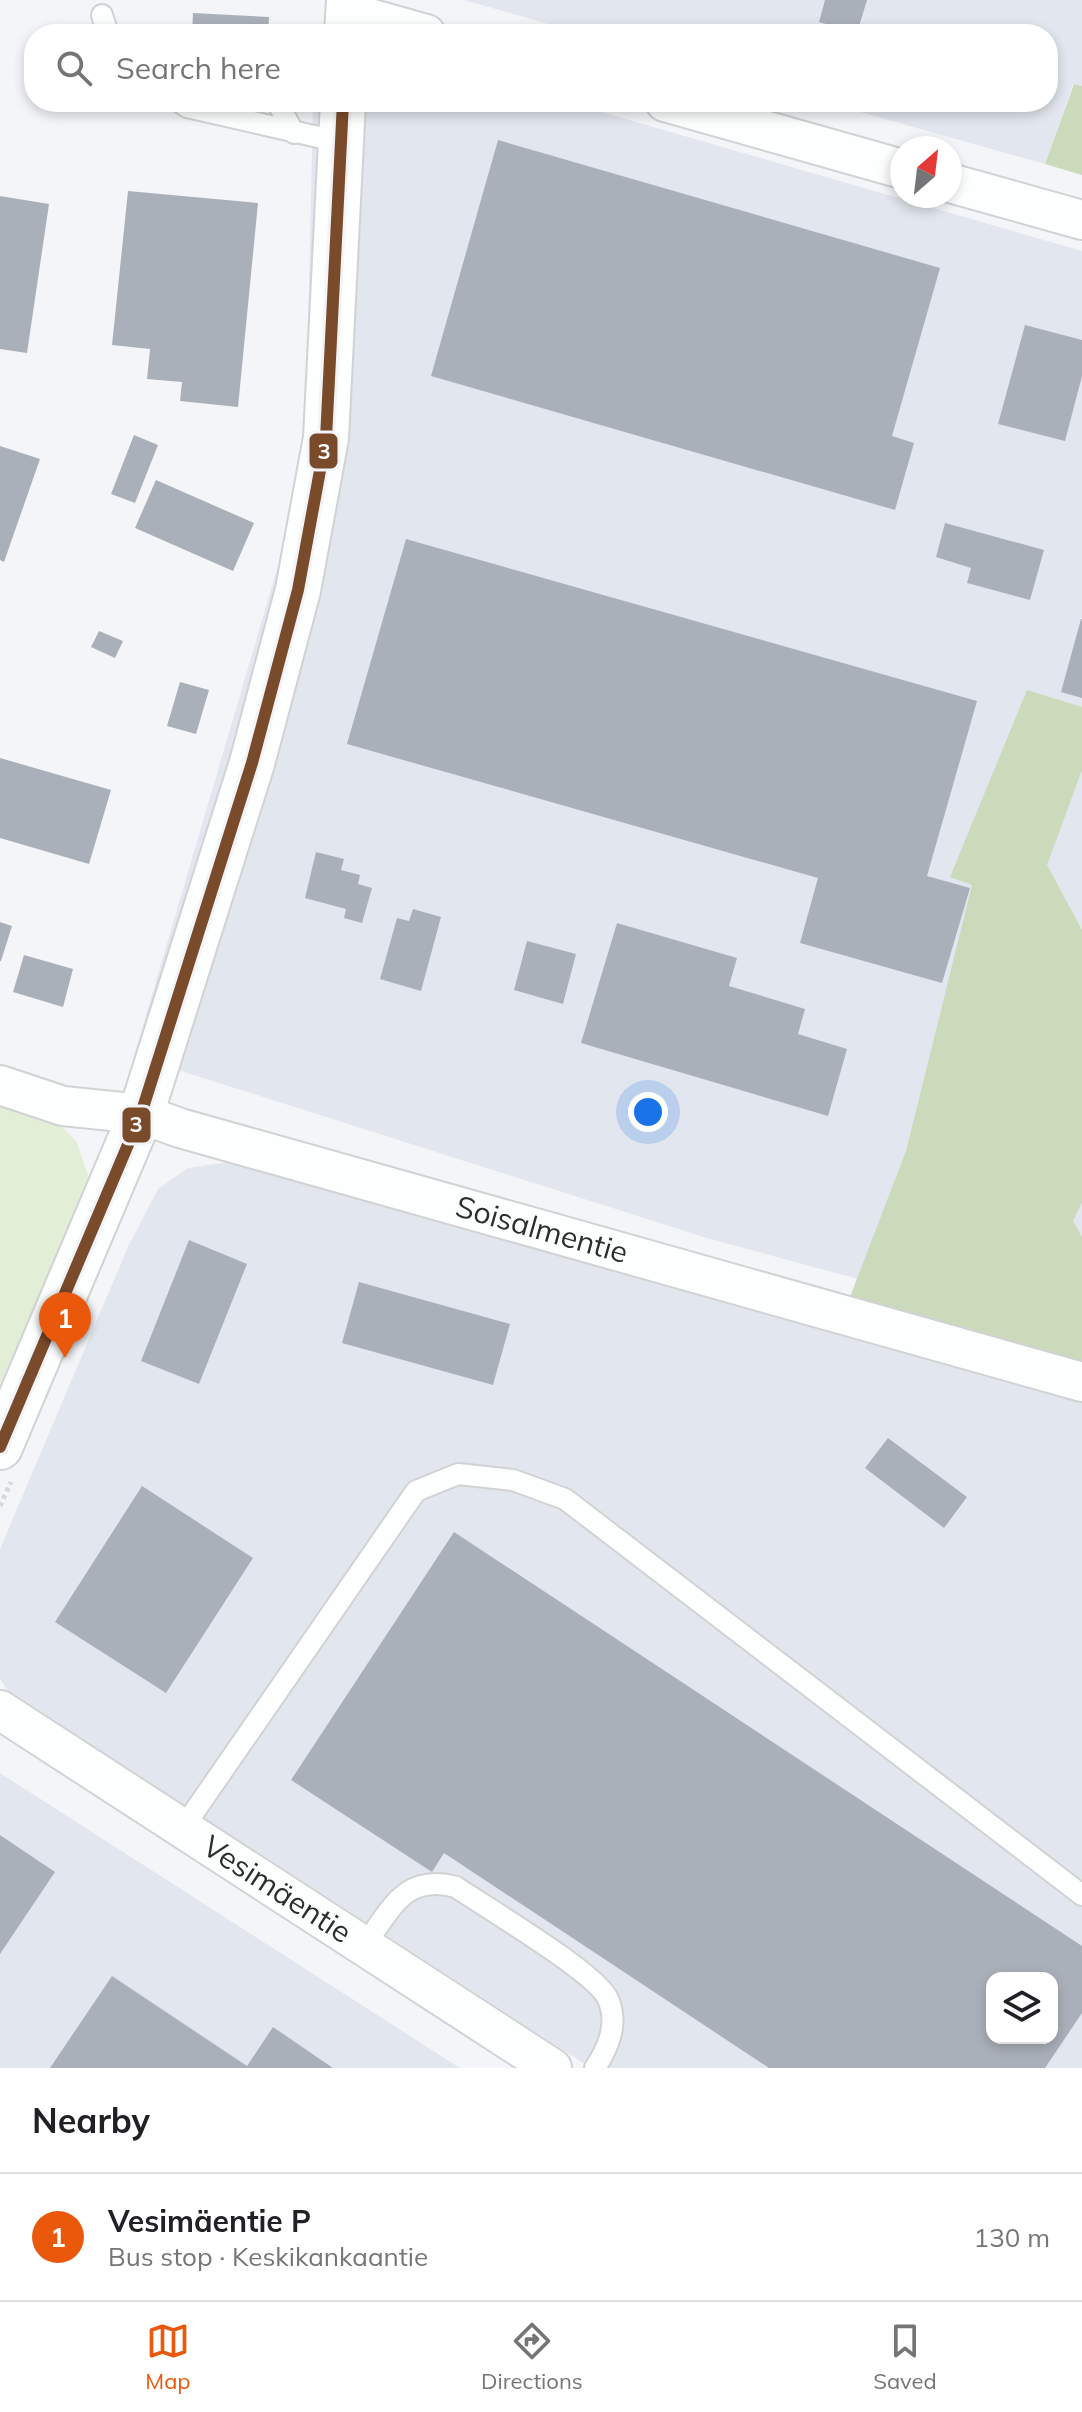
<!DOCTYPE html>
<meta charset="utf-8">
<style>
body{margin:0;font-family:Mulish,sans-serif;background:#f2f2f2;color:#202124}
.controls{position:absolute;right:24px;bottom:24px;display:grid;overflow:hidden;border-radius:16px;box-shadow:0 4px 12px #0003}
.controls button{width:72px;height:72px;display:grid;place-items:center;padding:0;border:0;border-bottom:2px solid #e0e0e0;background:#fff;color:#202124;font:40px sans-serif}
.compass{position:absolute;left:890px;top:136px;width:72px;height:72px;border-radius:50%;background:#fff;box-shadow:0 4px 12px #0003;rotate:28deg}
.you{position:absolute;left:648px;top:1112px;width:28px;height:28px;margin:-20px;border:6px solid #fff;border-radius:50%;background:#1a73e8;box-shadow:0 0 0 12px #1a73e833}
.badge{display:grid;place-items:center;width:52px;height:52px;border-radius:50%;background:#ea580c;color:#fff;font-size:26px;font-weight:700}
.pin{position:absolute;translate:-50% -66px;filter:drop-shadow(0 2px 4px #0008)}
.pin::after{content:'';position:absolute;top:42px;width:28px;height:24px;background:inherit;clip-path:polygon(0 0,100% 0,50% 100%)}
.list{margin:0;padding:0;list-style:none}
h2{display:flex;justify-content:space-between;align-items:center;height:104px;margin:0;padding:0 32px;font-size:34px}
h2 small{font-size:26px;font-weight:400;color:#757577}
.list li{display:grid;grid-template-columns:52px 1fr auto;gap:24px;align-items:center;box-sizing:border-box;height:128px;padding:0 32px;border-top:2px solid #e0e0e0}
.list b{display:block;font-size:30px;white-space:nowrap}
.list p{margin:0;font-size:26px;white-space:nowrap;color:#757577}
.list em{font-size:26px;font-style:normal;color:#757577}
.icon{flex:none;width:44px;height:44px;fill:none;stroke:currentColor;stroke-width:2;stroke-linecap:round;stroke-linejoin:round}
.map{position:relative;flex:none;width:1082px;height:2068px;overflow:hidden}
.search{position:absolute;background:#fff;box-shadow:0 4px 12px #0003;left:24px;right:24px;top:24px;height:88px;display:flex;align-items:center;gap:20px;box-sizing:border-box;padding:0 28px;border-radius:32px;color:#757577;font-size:30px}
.sheet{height:232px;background:#fff}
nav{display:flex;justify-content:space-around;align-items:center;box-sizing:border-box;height:112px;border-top:2px solid #e0e0e0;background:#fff;font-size:22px;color:#757577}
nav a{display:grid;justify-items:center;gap:4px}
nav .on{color:#ea580c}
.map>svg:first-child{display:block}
</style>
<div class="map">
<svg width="1082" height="2068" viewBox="0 0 1082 2068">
<rect width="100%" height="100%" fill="#f3f5f8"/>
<path fill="#e2e6ee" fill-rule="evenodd" d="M464,0h618v86l-9,-2 -28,80 -220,-62h223v-68h-464z
M313,102h254l515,149v1089l-375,-102 -573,-182 171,-582z
M235,1161l847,237v670h-491l-584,-378 -7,-12v-129l128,-302 30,-58 30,-21zM992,1978h60v60h-60z
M0,1773l460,295h-460z"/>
<path fill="#e2eed6" d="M0,1099l52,18 24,24 13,37 -35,86 -54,121z"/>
<path fill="#cbdabb" d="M1074,84l8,2v89l-37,-11z
M1027,690l55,17v63l-35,95 35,65v272l-9,19 9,16v124l-232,-64 56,-146 66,-266 -22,-8z"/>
<path fill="#aab0ba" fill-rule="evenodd" d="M825,0h42l-10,33 -38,-11z
M193,13l76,4 -1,17h-76z
M498,140l442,128 -48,168 22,7 -19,67 -464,-134z
M128,191l130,12 -20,204 -58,-6 2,-19 -35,-3 3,-30 -38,-4z
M0,196l49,8 -22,149 -27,-4z
M1025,325l57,15v36l-17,65 -67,-17z
M134,435l24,10 -23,58 -24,-9z
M0,446l40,13 -36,103 -4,-2z
M156,480l98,43 -21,48 -98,-43z
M945,523l99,27 -14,50 -63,-17 4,-15 -35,-11z
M406,539l571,162 -50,175 43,12 -28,95 -142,-40 18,-65 -471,-134z
M1081,619h1v79l-21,-6z
M99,631l24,10 -8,17 -24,-11z
M180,682l29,8 -13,44 -29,-8z
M0,758l111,32 -22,74 -89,-26z
M316,852l28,7 -3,11 19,5 -2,9 14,4 -10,35 -18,-5 2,-9 -41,-11z
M413,909l28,8 -20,74 -41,-12 17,-61 12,3z
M0,922l12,4 -11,35h-1z
M617,923l120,35 -8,28 76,23 -7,25 49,15 -19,67 -247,-73z
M527,941l49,13 -13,50 -49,-14z
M24,955l49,14 -10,38 -50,-15z
M189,1240l58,24 -48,120 -58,-23z
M359,1282l151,42 -17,61 -151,-42z
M888,1438l79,59 -23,31 -79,-60z
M142,1486l111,72 -87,135 -111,-71z
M454,1532l628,414v67l-37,55h-276l-325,-215 -12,19 -141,-92zM992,1978h60v60h-60z
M0,1835l55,37 -55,82z
M112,1976l135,90 26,-39 60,41h-283z"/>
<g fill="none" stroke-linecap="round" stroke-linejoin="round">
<g stroke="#d1d2d4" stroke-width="24">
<path id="service" d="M102,15l6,19
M180,102l7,5 153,35
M277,102l17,31
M183,1828l233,-337 42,-17 55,6 52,19 517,396
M364,1946c27,-36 40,-73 92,-59 29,20 141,86 152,112 11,25 0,49 -13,69"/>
</g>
<g stroke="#d1d2d4" stroke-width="42">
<g id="minor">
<path d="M348,12l78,22"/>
<path d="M665,102l237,67"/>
<path d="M950,183l132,37"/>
<path id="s1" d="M0,1085l63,21 78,8 39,14 902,254"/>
<path id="s2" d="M0,1710l552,358"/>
</g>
</g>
<g stroke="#d1d2d4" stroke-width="48">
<path id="tertiary" d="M347,34l2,-34
M0,1447l141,-333 111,-351 46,-173 28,-152 17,-336"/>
</g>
<path stroke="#d8d8d9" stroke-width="5" stroke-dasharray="4 4" stroke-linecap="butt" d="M0,1506l11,-24"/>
<use href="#service" stroke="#fdfefe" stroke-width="20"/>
<use href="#minor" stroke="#fdfefe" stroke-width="38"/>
<use href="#tertiary" stroke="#fdfefe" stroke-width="44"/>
<g stroke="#f2f4f9" stroke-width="18">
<path id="bus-1" d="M0,1447l141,-333 111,-351 46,-173 28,-152 17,-336"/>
</g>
<use href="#bus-1" stroke="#7a4b2a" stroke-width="12"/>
</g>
<g text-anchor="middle" stroke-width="8" stroke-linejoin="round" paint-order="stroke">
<g font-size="30" fill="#2c2d2e" stroke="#f2f4f9">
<text dy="10" stroke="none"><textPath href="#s1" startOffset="562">Soisalmentie</textPath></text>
<text dy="10" stroke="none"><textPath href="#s2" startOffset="330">Vesimäentie</textPath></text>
</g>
</g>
<g stroke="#f2f4f9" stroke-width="3">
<rect x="308" y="432" width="31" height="38" rx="8" fill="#7a4b2a"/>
<rect x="121" y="1106" width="31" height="38" rx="8" fill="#7a4b2a"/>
</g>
<g font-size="22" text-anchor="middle" font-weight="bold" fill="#fff">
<text x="324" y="459">3</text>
<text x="136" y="1132">3</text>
</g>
</svg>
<div class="controls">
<button><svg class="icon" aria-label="layers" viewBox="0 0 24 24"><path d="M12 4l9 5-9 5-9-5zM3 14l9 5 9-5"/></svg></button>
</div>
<svg class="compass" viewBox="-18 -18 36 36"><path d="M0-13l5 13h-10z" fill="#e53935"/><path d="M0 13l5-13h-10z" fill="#757577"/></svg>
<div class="you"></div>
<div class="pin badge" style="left:65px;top:1358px">1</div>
<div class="search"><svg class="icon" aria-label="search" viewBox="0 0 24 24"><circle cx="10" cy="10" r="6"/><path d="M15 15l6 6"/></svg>Search here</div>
</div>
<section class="sheet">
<h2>Nearby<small></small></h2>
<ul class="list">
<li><span class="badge">1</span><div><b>Vesimäentie P</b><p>Bus stop · Keskikankaantie</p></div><em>130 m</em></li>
</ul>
</section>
<nav>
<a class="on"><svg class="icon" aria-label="map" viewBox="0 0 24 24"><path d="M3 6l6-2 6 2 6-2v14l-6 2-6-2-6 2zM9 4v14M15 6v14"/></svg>Map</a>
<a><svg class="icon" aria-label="directions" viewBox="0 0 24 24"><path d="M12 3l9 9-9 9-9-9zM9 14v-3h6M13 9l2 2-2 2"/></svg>Directions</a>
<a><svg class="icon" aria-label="saved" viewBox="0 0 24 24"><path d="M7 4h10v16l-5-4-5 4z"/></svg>Saved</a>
</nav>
